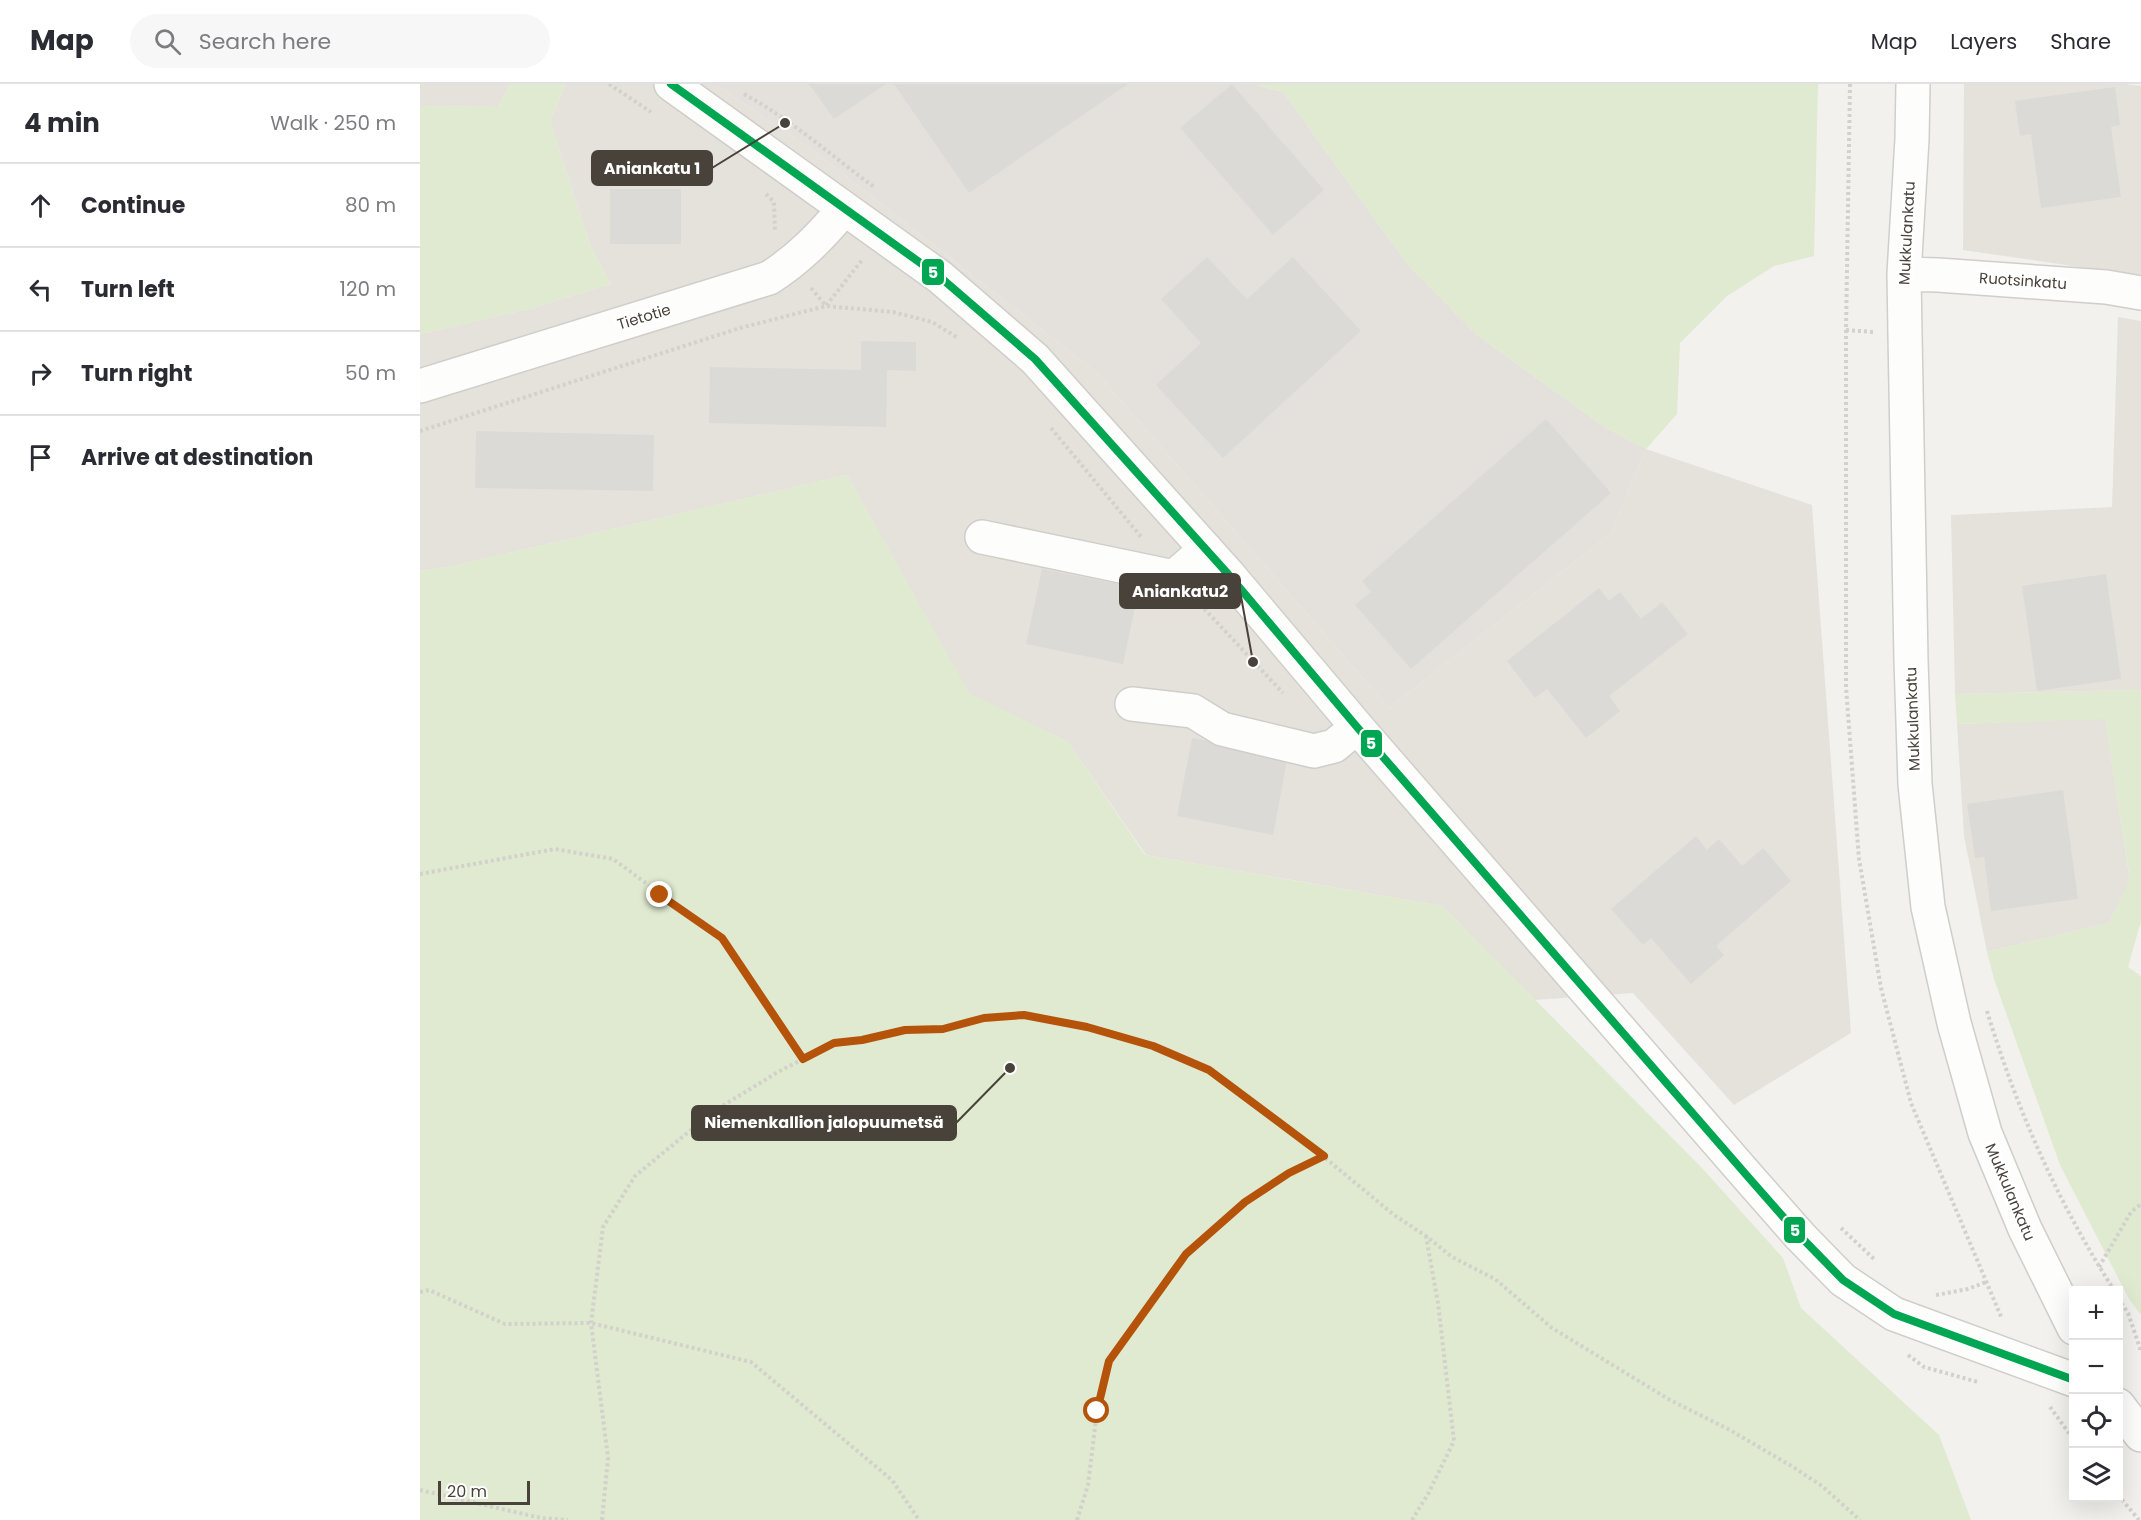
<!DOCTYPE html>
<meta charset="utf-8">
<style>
body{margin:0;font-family:Poppins,sans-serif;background:#f7f7f7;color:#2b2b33}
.controls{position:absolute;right:18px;bottom:18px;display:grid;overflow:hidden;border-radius:0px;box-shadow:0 6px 24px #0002}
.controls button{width:54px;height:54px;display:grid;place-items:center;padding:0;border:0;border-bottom:2px solid #e1e1e2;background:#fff;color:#2b2b33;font:30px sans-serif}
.scale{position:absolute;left:18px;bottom:15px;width:92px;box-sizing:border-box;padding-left:6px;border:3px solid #48423a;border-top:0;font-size:16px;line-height:21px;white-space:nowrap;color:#48423a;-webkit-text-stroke:4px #fff;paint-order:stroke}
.stop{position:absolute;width:18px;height:18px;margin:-14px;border:4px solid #b45309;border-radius:50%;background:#fff}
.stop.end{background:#b45309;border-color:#fff;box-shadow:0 2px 6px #0008}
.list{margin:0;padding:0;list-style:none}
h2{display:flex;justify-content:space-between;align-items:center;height:78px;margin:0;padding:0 24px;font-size:26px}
h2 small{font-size:20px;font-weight:400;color:#7c7c81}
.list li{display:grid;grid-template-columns:39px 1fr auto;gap:18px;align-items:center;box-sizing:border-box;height:84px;padding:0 24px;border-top:2px solid #e1e1e2}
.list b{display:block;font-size:22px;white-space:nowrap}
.list em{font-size:20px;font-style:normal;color:#7c7c81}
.icon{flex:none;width:33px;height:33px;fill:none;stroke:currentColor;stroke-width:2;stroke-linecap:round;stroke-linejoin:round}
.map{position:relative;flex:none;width:1721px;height:1436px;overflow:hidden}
header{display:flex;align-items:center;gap:36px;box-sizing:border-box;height:84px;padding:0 30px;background:#fff;border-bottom:2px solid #e1e1e2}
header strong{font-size:28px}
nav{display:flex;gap:33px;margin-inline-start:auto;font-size:21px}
.search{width:420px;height:54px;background:#f7f7f7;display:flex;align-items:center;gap:15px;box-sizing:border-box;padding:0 21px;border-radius:33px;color:#7c7c81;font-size:22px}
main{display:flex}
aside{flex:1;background:#fff}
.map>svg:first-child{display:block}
</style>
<header>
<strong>Map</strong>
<div class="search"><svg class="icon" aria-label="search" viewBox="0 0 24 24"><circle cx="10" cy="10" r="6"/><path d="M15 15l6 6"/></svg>Search here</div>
<nav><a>Map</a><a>Layers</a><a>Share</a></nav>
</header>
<main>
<aside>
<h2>4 min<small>Walk · 250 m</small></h2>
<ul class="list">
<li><svg class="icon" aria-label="ahead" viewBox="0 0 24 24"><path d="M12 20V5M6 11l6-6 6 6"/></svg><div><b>Continue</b></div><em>80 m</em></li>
<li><svg class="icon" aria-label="left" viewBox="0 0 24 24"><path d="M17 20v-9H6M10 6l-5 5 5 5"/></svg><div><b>Turn left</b></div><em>120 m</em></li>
<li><svg class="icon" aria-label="right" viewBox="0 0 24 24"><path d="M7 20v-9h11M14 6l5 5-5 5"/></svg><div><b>Turn right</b></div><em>50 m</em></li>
<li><svg class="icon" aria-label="arrive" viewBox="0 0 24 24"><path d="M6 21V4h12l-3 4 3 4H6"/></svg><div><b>Arrive at destination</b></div></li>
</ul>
</aside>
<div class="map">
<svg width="1721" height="1436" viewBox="0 0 1721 1436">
<rect width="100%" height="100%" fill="#f2f1ed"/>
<path fill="#e5e2dc" d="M0,0h90l-12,23 -78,-1z
M145,0h151l103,71 277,217 293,336 222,-175 35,-84 166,56 39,528 -117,72 -101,-112 -98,7 -93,-94 -296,-51 -78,-113 -99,-48 -122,-219 -394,91 -33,5v-237l109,-25 82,-25 -20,-37 -41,-125z
M1544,0h161l16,2v190l-178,-26z
M1698,233l23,4v369l-186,4 -4,-179 161,-8z
M1685,634l25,163 -21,42 -122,29 -23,-116 -7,-112z"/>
<path fill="#e4e1dd" d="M296,0h538l29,8 125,173 69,70 129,93 40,21 -35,84 -222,175 -293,-336 -277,-217z"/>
<path fill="#dfead0" d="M90,0h55l-15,38 41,125 20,37 -82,25 -109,25v-228l78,1z
M834,0h564l-4,172 -40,10 -47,30 -47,47 -3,71 -31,35 -40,-21 -129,-93 -69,-70 -125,-173z
M427,391l122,218 99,49 77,113 297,51 260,262 81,90 18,50 138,127 32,85h-1551v-949l33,-5z
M1721,606v231l-13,46 13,9v339l-12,-16 -69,-134 -66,-186 -7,-27 122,-29 21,-43 -25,-161 -148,5 -2,-30z"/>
<path fill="#dcdad6" d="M389,0h77l-52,35z
M474,0h234l-159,109z
M812,0l92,106 -51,45 -93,-107z
M1695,3l5,38 -9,2 10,70 -80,11 -10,-74 -11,2 -5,-35z
M190,105h71v55h-71z
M787,173l40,42 46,-42 68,74 -138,127 -67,-73 45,-42 -40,-44z
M441,257l55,1v29l-29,-1 -1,57 -177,-4 1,-56 151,3z
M1126,335l65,74 -200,176 -56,-64 16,-13 -9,-11z
M56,347l178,4 -1,56 -178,-3z
M622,485l97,19 -16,76 -97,-20z
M1686,490l15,105 -84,12 -15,-105z
M1179,504l10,13 11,-9 21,27 21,-17 26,32 -79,62 11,15 -34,27 -39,-49 -12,9 -28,-37z
M772,654l96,18 -15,79 -96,-19z
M1643,706l15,109 -87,12 -7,-54 -9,1 -8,-54z
M1276,752l11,14 12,-11 23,27 21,-18 28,33 -75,65 8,9 -33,29 -40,-46 -8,7 -32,-36z"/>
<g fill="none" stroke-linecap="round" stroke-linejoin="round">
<g stroke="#d0cecb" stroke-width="36">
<path id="minor" d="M251,0l269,193 95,82 193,215 129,153 392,451 51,58 43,44 51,34 180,66
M1493,0l-1,55 -8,135 1,60 6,326 4,124 13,123 26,116 31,110 40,96 49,99
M1484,190l34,1 168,12 35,6
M0,302l349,-108c30,-19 52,-42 75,-69
M562,453l192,40 32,-28
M712,620l61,7 29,18 92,22 20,-5 23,-19
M1698,1321l23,30"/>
</g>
<path stroke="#d2d1cb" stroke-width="4" stroke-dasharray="3 3" stroke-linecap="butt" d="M189,0l42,28
M1430,0l-4,246v357l13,172 22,129 30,115 91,216
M324,10c46,25 88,62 130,93
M346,110l8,8 1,30
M391,204l15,18 36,-46
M1426,246l27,2
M631,344l91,110
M0,347l320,-103 86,-22 67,6 39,10 26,16
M776,516l87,93
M0,790l135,-25 58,10 108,79 82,121
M1567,927c30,99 71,192 127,279
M1421,1144l34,32
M1679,1183l32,-55 10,-8
M0,1208l9,-2 76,34 86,-1 160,39 141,118 27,40
M1516,1211l32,-6 18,-7
M1698,1214l10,15 13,38
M1488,1271l16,12 54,15
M1630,1323l24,33
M0,1406l121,28 27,2
M1698,1411l21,25
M182,1436l6,-62 -17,-135 12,-96 32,-51 79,-65 64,-39 56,-29 28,-3 43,-10 38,-1 41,-10 40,-4 63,12 30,8 36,11 56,24 74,53 111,92 32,21 26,21 43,22 57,49 118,72 60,30 63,37 29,19 38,34
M657,1436l11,-35 9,-74 12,-50 77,-107 59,-52 44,-29 35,-17
M992,1436l16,-26 26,-53 -16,-138 -12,-67"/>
<use href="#minor" stroke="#fdfdfc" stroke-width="33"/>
<g stroke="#fff" stroke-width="12">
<path id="bus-1" d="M251,0l269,193 95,82 193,215 129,153 392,451 51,58 43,44 51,34 180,66"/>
</g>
<use href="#bus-1" stroke="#00a651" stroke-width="8"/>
</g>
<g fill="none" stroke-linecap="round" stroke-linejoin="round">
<path stroke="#b45309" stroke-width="8" d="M240,811l62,43 81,121 31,-16 28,-3 43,-10 38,-1 41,-11 40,-3 63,12 66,19 56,24 115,86 -35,17 -44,29 -59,52 -77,107 -12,50"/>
</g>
<g text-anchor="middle" stroke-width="6" stroke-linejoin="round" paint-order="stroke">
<g font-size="15" fill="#48423a" stroke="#fff">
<text transform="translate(1487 149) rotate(-87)" y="5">Mukkulankatu</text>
<text transform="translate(1603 197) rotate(4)" y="5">Ruotsinkatu</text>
<text transform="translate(224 233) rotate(-17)" y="5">Tietotie</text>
<text transform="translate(1493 635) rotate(-92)" y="5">Mukkulankatu</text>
<text transform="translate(1590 1108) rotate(67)" y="5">Mukkulankatu</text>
</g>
</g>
<path fill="none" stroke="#48423a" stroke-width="2" d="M365 39L292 84M833 578L820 507M590 984L536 1039"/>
<g fill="#48423a" stroke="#fff" stroke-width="2">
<circle cx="365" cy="39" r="6"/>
<circle cx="833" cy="578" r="6"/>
<circle cx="590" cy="984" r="6"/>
</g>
<g fill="#48423a" stroke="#48423a" stroke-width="2">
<rect x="172" y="67" width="120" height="34" rx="6"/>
<rect x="700" y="490" width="120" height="34" rx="6"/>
<rect x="272" y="1022" width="264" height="34" rx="6"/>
</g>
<g font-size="16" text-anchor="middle" font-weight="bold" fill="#fff">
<text x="232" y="90">Aniankatu 1</text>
<text x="760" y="513">Aniankatu2</text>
<text x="404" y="1044">Niemenkallion jalopuumetsä</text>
</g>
<g stroke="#fff" stroke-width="2">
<rect x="501" y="174" width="24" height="28" rx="6" fill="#00a651"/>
<rect x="940" y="645" width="23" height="29" rx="6" fill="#00a651"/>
<rect x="1363" y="1132" width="23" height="28" rx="6" fill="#00a651"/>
</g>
<g font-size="16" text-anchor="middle" font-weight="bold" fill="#fff">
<text x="513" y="194">5</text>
<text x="951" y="665">5</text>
<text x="1375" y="1152">5</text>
</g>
</svg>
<div class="controls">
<button>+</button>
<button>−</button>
<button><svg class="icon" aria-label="locate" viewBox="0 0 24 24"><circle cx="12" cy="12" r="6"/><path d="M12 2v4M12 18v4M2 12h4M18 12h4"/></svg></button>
<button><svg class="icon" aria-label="layers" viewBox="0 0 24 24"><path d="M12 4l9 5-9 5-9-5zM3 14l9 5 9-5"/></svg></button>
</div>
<div class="scale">20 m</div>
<div class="stop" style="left:677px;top:1327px"></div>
<div class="stop end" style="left:240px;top:811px"></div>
</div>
</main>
